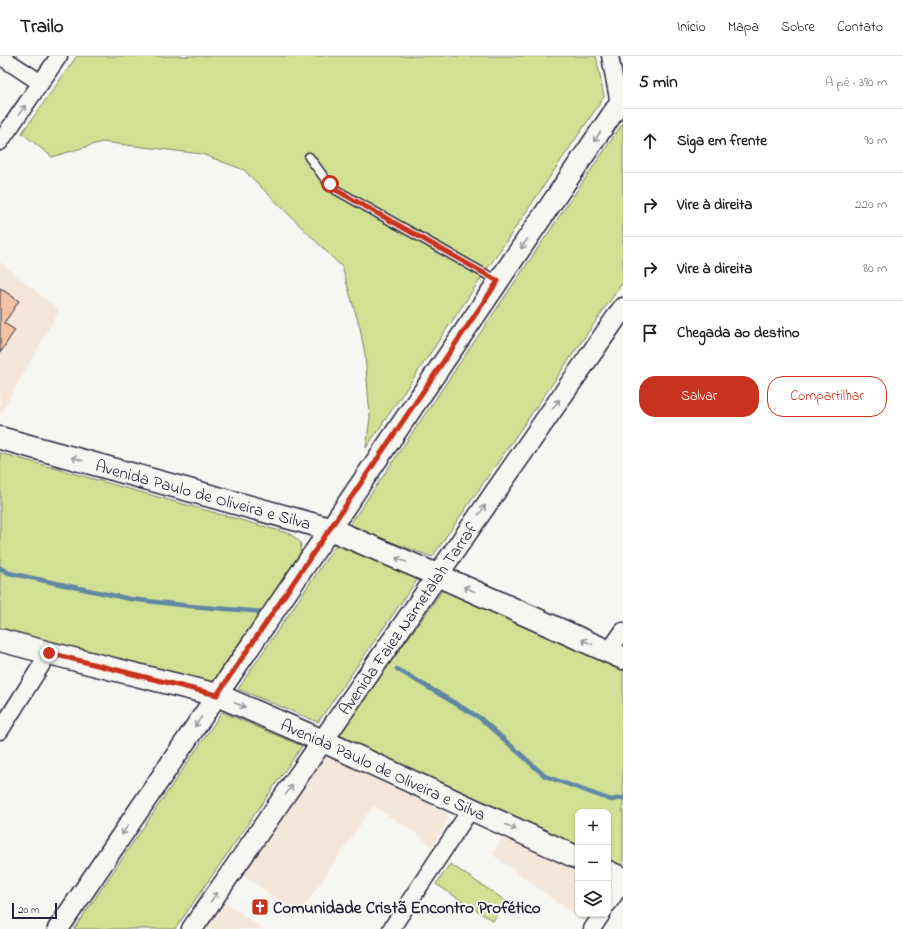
<!DOCTYPE html>
<html lang="pt">
<meta charset="utf-8">
<style>
body{margin:0;font-family:"Indie Flower",sans-serif;background:#f2f2f2;color:#202124}
.controls{position:absolute;right:12px;bottom:12px;display:grid;overflow:hidden;border-radius:8px;box-shadow:0 1px 3px #0004}
.controls button{width:36px;height:36px;display:grid;place-items:center;padding:0;border:0;border-bottom:1px solid #e0e0e0;background:#fff;color:#202124;font:20px sans-serif}
.scale{position:absolute;left:12px;bottom:10px;width:45px;box-sizing:border-box;padding-left:4px;border:2px solid #22223b;border-top:0;font-size:11px;line-height:14px;white-space:nowrap;color:#22223b;-webkit-text-stroke:3px #f6f6f2;paint-order:stroke}
.stop{position:absolute;width:12px;height:12px;margin:-9px;border:3px solid #c8321e;border-radius:50%;background:#fff}
.stop.end{background:#c8321e;border-color:#fff;box-shadow:0 1px 4px #0008}
.list{margin:0;padding:0;list-style:none}
h2{display:flex;justify-content:space-between;align-items:center;height:52px;margin:0;padding:0 16px;font-size:17px}
h2 small{font-size:13px;font-weight:400;color:#757577}
.list li{display:grid;grid-template-columns:26px 1fr auto;gap:12px;align-items:center;box-sizing:border-box;height:64px;padding:0 16px;border-top:1px solid #e0e0e0}
.list b{display:block;font-size:15px;white-space:nowrap}
.list em{font-size:13px;font-style:normal;color:#757577}
.actions{display:flex;gap:8px;padding:12px 16px}
.actions a{flex:1;padding:9px 0;border:1px solid #c8321e;border-radius:16px;text-align:center;font-size:14px;color:#c8321e}
.actions .main{background:#c8321e;color:#fff}
.icon{flex:none;width:22px;height:22px;fill:none;stroke:currentColor;stroke-width:2;stroke-linecap:round;stroke-linejoin:round}
.map{position:relative;flex:none;width:623px;height:873px;overflow:hidden}
header{display:flex;align-items:center;gap:24px;box-sizing:border-box;height:56px;padding:0 20px;background:#fff;border-bottom:1px solid #e0e0e0}
header strong{font-size:19px}
nav{display:flex;gap:22px;margin-inline-start:auto;font-size:14px}
main{display:flex}
aside{flex:1;background:#fff}
.map>svg:first-child{display:block}
</style>
<header>
<strong>Trailo</strong>
<nav><a>Início</a><a>Mapa</a><a>Sobre</a><a>Contato</a></nav>
</header>
<main>
<div class="map">
<svg width="623" height="873" viewBox="0 0 623 873">
<rect width="100%" height="100%" fill="#f6f6f2"/>
<filter id="ink" filterUnits="userSpaceOnUse"><feTurbulence type="fractalNoise" baseFrequency=".025" numOctaves="2"/><feDisplacementMap in="SourceGraphic" scale="8" xChannelSelector="R" yChannelSelector="G"/><feConvolveMatrix kernelMatrix="1 2 1 2 8 2 1 2 1" color-interpolation-filters="sRGB"/></filter>
<g filter="url(#ink)">
<path fill="#f5e6da" d="M0,206l59,48 -59,105v-62l15,-22 -11,-8 15,-22 -19,-13z
M332,698l112,53 4,7 -1,7 -15,25 -12,-10 -47,-30 -74,108 -59,-41 75,-106 8,-7z
M506,778l72,30v50h11l-5,8 -92,-68z
M221,844l42,29h-62z"/>
<path fill="#d2e093" stroke="#7a8167" d="M77,0h519l8,41 -238,351 4,-31 -5,-63 -5,-26 -18,-61 -98,-97 -42,-16 -100,-12 -50,15 -30,-24z
M623,67v159l-191,275 -83,-31z
M0,397l291,81 10,9 -2,22 -85,124 -214,-55z
M336,489l83,32 -101,145 -80,-33z
M445,531l178,83v196l-15,-7v-47h-30v33l-240,-110z
M222,656l80,34 -127,183h-101z
M450,808l56,37 -13,20 -57,-37z"/>
<g fill="none" stroke-linecap="round" stroke-linejoin="round">
<path stroke="#6087a4" stroke-width="4.5" d="M0,512l9,5 121,26 60,7 74,6
M397,613l83,49 65,58 66,24 12,-2"/>
</g>
<path fill="#f3c1a3" stroke="#22223b" d="M0,232l19,13 -15,22 11,7 -15,23z"/>
<g fill="none" stroke-linecap="round" stroke-linejoin="round">
<g stroke="#22223b" stroke-width="11">
<path id="service" d="M309,101l20,27 7,6 162,91"/>
</g>
<g stroke="#22223b" stroke-width="19">
<path id="minor" d="M0,0l41,27
M610,0l9,48
M0,86l59,-86
M609,595l14,-20
M0,675l49,-78
M608,848l15,-22
M391,873l80,-120
M592,873l10,-15"/>
</g>
<g stroke="#22223b" stroke-width="23">
<g id="tertiary">
<path d="M58,873l561,-825h4"/>
<path id="s1" d="M192,873l431,-621"/>
</g>
</g>
<g stroke="#22223b" stroke-width="25">
<g id="secondary">
<path id="s2" d="M0,382l330,91 107,46 186,83"/>
<path id="s3" d="M0,584l49,13 168,42 106,46 255,117"/>
<path d="M608,816l15,7"/>
</g>
</g>
<use href="#service" stroke="#f6f6f2" stroke-width="8"/>
<use href="#minor" stroke="#f6f6f2" stroke-width="16"/>
<use href="#tertiary" stroke="#f6f6f2" stroke-width="20"/>
<use href="#secondary" stroke="#f6f6f2" stroke-width="22"/>
</g>
<defs><path id="oneway-shaft" d="M-6 0H5M1.5-3L5.5 0L1.5 3" fill="none" stroke-width="1.6" stroke-linecap="round" stroke-linejoin="round"/></defs>
<g stroke="#9797a0">
<use href="#oneway-shaft" transform="translate(22 54) rotate(-55)"/>
<use href="#oneway-shaft" transform="translate(597 81) rotate(124)"/>
<use href="#oneway-shaft" transform="translate(524 188) rotate(124)"/>
<use href="#oneway-shaft" transform="translate(556 348) rotate(-55)"/>
<use href="#oneway-shaft" transform="translate(77 403) rotate(-165)"/>
<use href="#oneway-shaft" transform="translate(482 454) rotate(-55)"/>
<use href="#oneway-shaft" transform="translate(401 504) rotate(-157)"/>
<use href="#oneway-shaft" transform="translate(469 533) rotate(-156)"/>
<use href="#oneway-shaft" transform="translate(587 586) rotate(-156)"/>
<use href="#oneway-shaft" transform="translate(240 649) rotate(23)"/>
<use href="#oneway-shaft" transform="translate(198 666) rotate(124)"/>
<use href="#oneway-shaft" transform="translate(289 734) rotate(-55)"/>
<use href="#oneway-shaft" transform="translate(511 771) rotate(25)"/>
<use href="#oneway-shaft" transform="translate(125 774) rotate(124)"/>
<use href="#oneway-shaft" transform="translate(214 841) rotate(-55)"/>
</g>
</g>
<g fill="none" stroke-linecap="round" stroke-linejoin="round" filter="url(#ink)">
<path stroke="#c8321e" stroke-width="5" d="M49,597l168,42 281,-414 -162,-91 -6,-6"/>
</g>
<defs>
<g id="church-square" transform="scale(0.9)"><rect x="-9" y="-9" width="18" height="18" rx="4" fill="#c8321e" stroke="#f6f6f2"/><path d="M-1.2-6h2.4v3.5h3.3v2.4h-3.3V6h-2.4V-.1h-3.3v-2.4h3.3Z" fill="#fff"/></g>
</defs>
<g fill-rule="evenodd">
<use href="#church-square" x="260" y="851"/>
</g>
<g text-anchor="middle" stroke-width="4" stroke-linejoin="round" paint-order="stroke">
<g font-size="17" fill="#22223b" stroke="#f6f6f2">
<text dy="6" stroke="none"><textPath href="#s2" startOffset="211">Avenida Paulo de Oliveira e Silva</textPath></text>
<text dy="6" stroke="none"><textPath href="#s1" startOffset="378">Avenida Faiez Nametalah Tarraf</textPath></text>
<text dy="6" stroke="none"><textPath href="#s3" startOffset="406">Avenida Paulo de Oliveira e Silva</textPath></text>
</g>
<g font-size="17" font-weight="bold" fill="#22223b" stroke="#f6f6f2" text-anchor="start">
<text x="273" y="857">Comunidade Cristã Encontro Profético</text>
</g>
</g>
</svg>
<div class="controls">
<button>+</button>
<button>−</button>
<button><svg class="icon" aria-label="layers" viewBox="0 0 24 24"><path d="M12 4l9 5-9 5-9-5zM3 14l9 5 9-5"/></svg></button>
</div>
<div class="scale">20 m</div>
<div class="stop" style="left:330px;top:128px"></div>
<div class="stop end" style="left:49px;top:597px"></div>
</div>
<aside>
<h2>5 min<small>A pé · 390 m</small></h2>
<ul class="list">
<li><svg class="icon" aria-label="ahead" viewBox="0 0 24 24"><path d="M12 20V5M6 11l6-6 6 6"/></svg><div><b>Siga em frente</b></div><em>90 m</em></li>
<li><svg class="icon" aria-label="right" viewBox="0 0 24 24"><path d="M7 20v-9h11M14 6l5 5-5 5"/></svg><div><b>Vire à direita</b></div><em>220 m</em></li>
<li><svg class="icon" aria-label="right" viewBox="0 0 24 24"><path d="M7 20v-9h11M14 6l5 5-5 5"/></svg><div><b>Vire à direita</b></div><em>80 m</em></li>
<li><svg class="icon" aria-label="arrive" viewBox="0 0 24 24"><path d="M6 21V4h12l-3 4 3 4H6"/></svg><div><b>Chegada ao destino</b></div></li>
</ul>
<div class="actions"><a class="main">Salvar</a><a>Compartilhar</a></div>
</aside>
</main>
